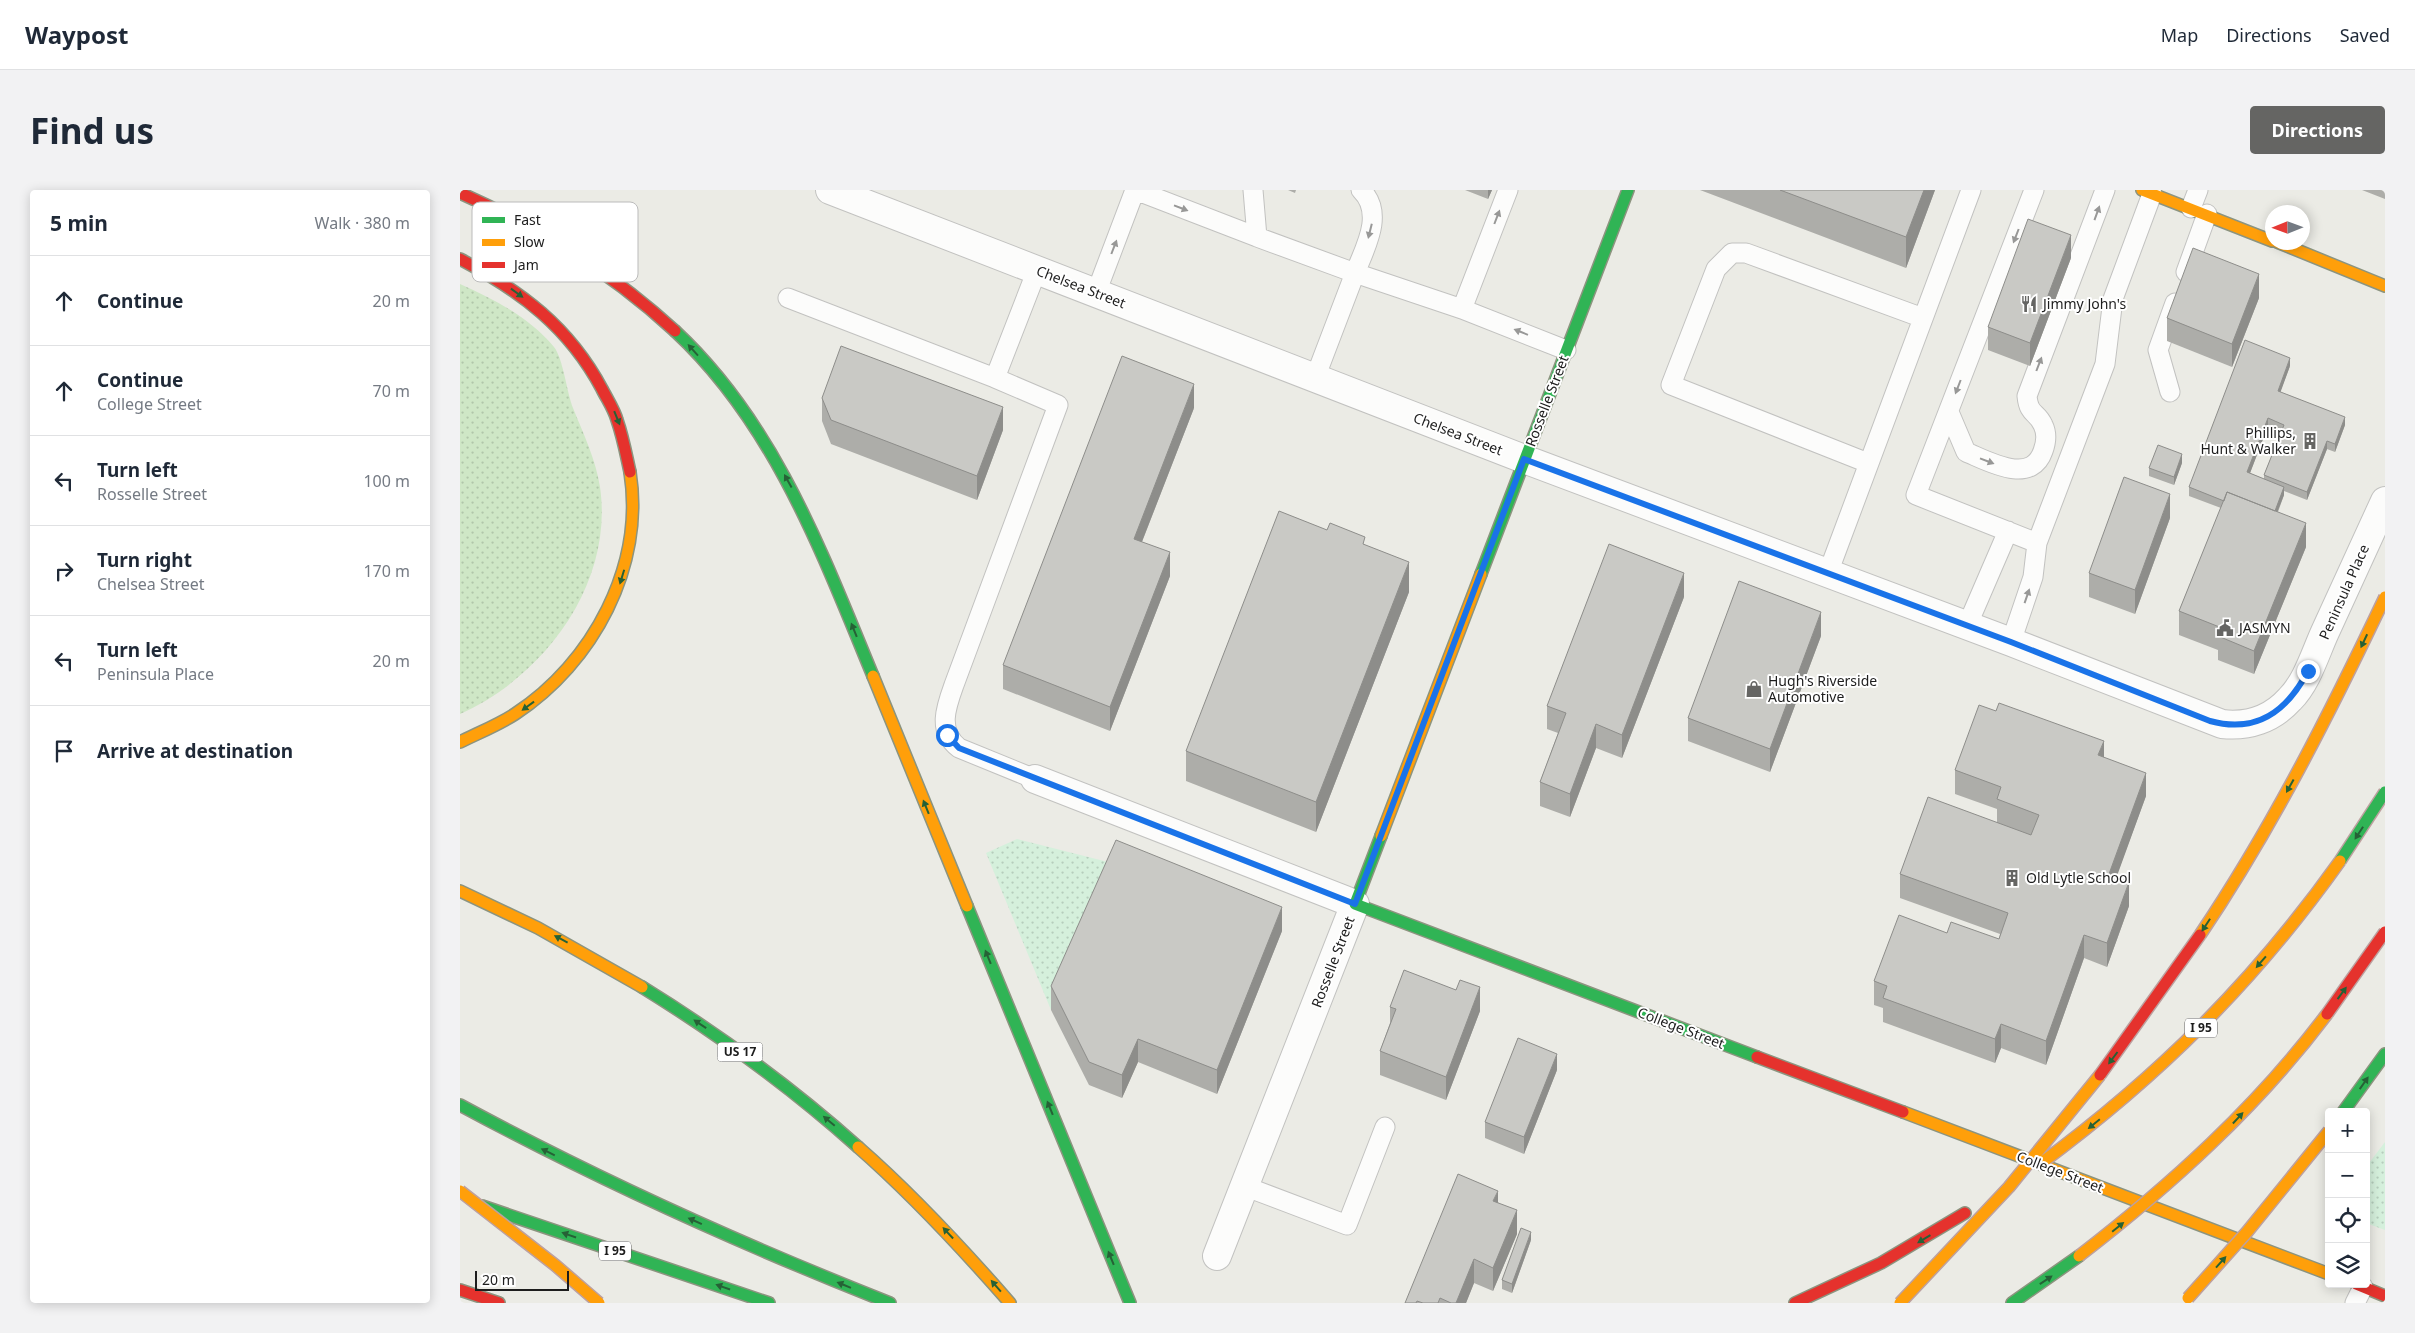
<!DOCTYPE html>
<meta charset="utf-8">
<style>
body{margin:0;font-family:"Noto Sans",sans-serif;background:#f2f2f3;color:#1f2937}
.controls{position:absolute;right:15px;bottom:15px;display:grid;overflow:hidden;border-radius:5px;box-shadow:0 2px 12px #0003}
.controls button{width:45px;height:45px;display:grid;place-items:center;padding:0;border:0;border-bottom:1px solid #e0e1e3;background:#fff;color:#1f2937;font:25px sans-serif}
.compass{position:absolute;left:1805px;top:15px;width:45px;height:45px;border-radius:50%;background:#fff;box-shadow:0 2px 12px #0003;rotate:269deg}
.scale{position:absolute;left:15px;bottom:12px;width:94px;box-sizing:border-box;padding-left:5px;border:2px solid #1d1d1d;border-top:0;font-size:14px;line-height:18px;white-space:nowrap;color:#1d1d1d;-webkit-text-stroke:4px #fff;paint-order:stroke}
.stop{position:absolute;width:15px;height:15px;margin:-11px;border:4px solid #1a73e8;border-radius:50%;background:#fff}
.stop.end{background:#1a73e8;border-color:#fff;box-shadow:0 1px 5px #0008}
.list{margin:0;padding:0;list-style:none}
h2{display:flex;justify-content:space-between;align-items:center;height:65px;margin:0;padding:0 20px;font-size:21px}
h2 small{font-size:16px;font-weight:400;color:#747a83}
.list li{display:grid;grid-template-columns:32px 1fr auto;gap:15px;align-items:center;box-sizing:border-box;height:90px;padding:0 20px;border-top:1px solid #e0e1e3}
.list b{display:block;font-size:19px;white-space:nowrap}
.list p{margin:0;font-size:16px;white-space:nowrap;color:#747a83}
.list em{font-size:16px;font-style:normal;color:#747a83}
.icon{flex:none;width:28px;height:28px;fill:none;stroke:currentColor;stroke-width:2;stroke-linecap:round;stroke-linejoin:round}
.map{position:relative;flex:none;width:1925px;height:1113px;overflow:hidden;border-radius:5px}
header{display:flex;align-items:center;gap:30px;box-sizing:border-box;height:70px;padding:0 25px;background:#fff;border-bottom:1px solid #e0e1e3}
header strong{font-size:24px}
nav{display:flex;gap:28px;margin-inline-start:auto;font-size:18px}
.intro{display:flex;align-items:center;justify-content:space-between;box-sizing:border-box;height:120px;padding:0 30px}
h1{margin:0;font-size:35px}
.button{padding:12px 22px;border-radius:5px;background:#656563;color:#fff;font-size:18px;font-weight:700}
main{display:flex;gap:30px;padding:0 30px}
aside{flex:1;background:#fff;border-radius:5px;box-shadow:0 2px 12px #0003}
.map>svg:first-child{display:block}
</style>
<header>
<strong>Waypost</strong>
<nav><a>Map</a><a>Directions</a><a>Saved</a></nav>
</header>
<div class="intro"><h1>Find us</h1><a class="button">Directions</a></div>
<main>
<aside>
<h2>5 min<small>Walk · 380 m</small></h2>
<ul class="list">
<li><svg class="icon" aria-label="ahead" viewBox="0 0 24 24"><path d="M12 20V5M6 11l6-6 6 6"/></svg><div><b>Continue</b></div><em>20 m</em></li>
<li><svg class="icon" aria-label="ahead" viewBox="0 0 24 24"><path d="M12 20V5M6 11l6-6 6 6"/></svg><div><b>Continue</b><p>College Street</p></div><em>70 m</em></li>
<li><svg class="icon" aria-label="left" viewBox="0 0 24 24"><path d="M17 20v-9H6M10 6l-5 5 5 5"/></svg><div><b>Turn left</b><p>Rosselle Street</p></div><em>100 m</em></li>
<li><svg class="icon" aria-label="right" viewBox="0 0 24 24"><path d="M7 20v-9h11M14 6l5 5-5 5"/></svg><div><b>Turn right</b><p>Chelsea Street</p></div><em>170 m</em></li>
<li><svg class="icon" aria-label="left" viewBox="0 0 24 24"><path d="M17 20v-9H6M10 6l-5 5 5 5"/></svg><div><b>Turn left</b><p>Peninsula Place</p></div><em>20 m</em></li>
<li><svg class="icon" aria-label="arrive" viewBox="0 0 24 24"><path d="M6 21V4h12l-3 4 3 4H6"/></svg><div><b>Arrive at destination</b></div></li>
</ul>
</aside>
<div class="map">
<svg width="1925" height="1113" viewBox="0 0 1925 1113">
<defs>
<pattern id="grass-dots" width="8" height="8" patternUnits="userSpaceOnUse" patternTransform="scale(1.25)"><rect width="8" height="8" fill="#cfe7c6"/><path d="M2 2h.1M6 6h.1" fill="none" stroke="#b1c6aa" stroke-width="1.8" stroke-linecap="round"/></pattern>
<pattern id="park-dots" width="8" height="8" patternUnits="userSpaceOnUse" patternTransform="scale(1.25)"><rect width="8" height="8" fill="#d5f0dc"/><path d="M2 2h.1M6 6h.1" fill="none" stroke="#b6cdbc" stroke-width="1.8" stroke-linecap="round"/></pattern>
</defs>
<rect width="100%" height="100%" fill="#ebebe5"/>
<path fill="url(#grass-dots)" d="M0,94c34,15 70,34 94,63 9,11 13,46 19,61 10,25 23,52 27,79 14,96 -55,189 -140,227z"/>
<path fill="url(#park-dots)" d="M557,649l99,25 -65,146 -65,-157z
M1925,952v88l-19,-7v-56z"/>
<g fill="none" stroke-linecap="round" stroke-linejoin="round">
<g stroke="#c2c2c0" stroke-width="21">
<path id="lane" d="M675,0l122,47
M793,0l4,47 98,36c10,-25 30,-60 6,-83
M1048,0l-46,119 104,41
M1574,0l-118,305 121,48
M1731,18l7,-18
M1726,82l21,-58
M636,103l39,-103
M328,108l207,80
M855,188l40,-105 107,36
M1710,202l-12,-42 17,-47
M1489,222l17,40c22,9 65,34 77,-1 3,-8 4,-18 0,-26 -6,-14 -14,-9 -16,-29l78,-206
M1408,273l-197,-78 45,-116 16,-16h14l177,65
M1368,383l143,-383
M1507,436l41,-95
M1551,452l22,-65 4,-34 68,-179 8,-65 39,-105
M575,589l-76,-31c-22,-17 -13,-41 -5,-63l104,-280 -63,-27 42,-108
M784,996l103,39 38,-98
M1895,1113l8,-16"/>
</g>
<g stroke="#c2c2c0" stroke-width="30">
<path id="street" d="M370,0l694,269 487,183 211,82c26,3 50,-5 68,-25 17,-17 25,-45 35,-67 20,-44 40,-88 60,-131
M575,589l320,125 -138,352"/>
</g>
<g stroke="#8c947f" stroke-width="14">
<path id="fast" d="M215,141c100,93 147,222 198,345
M1021,384l147,-384
M921,646l-26,68 402,153
M507,716l163,397
M182,797c76,47 149,100 216,160
M0,915c139,75 283,140 430,198
M1883,922l42,-58
M22,1016l287,97
M1552,1113l67,-47"/>
</g>
<g stroke="#8c947f" stroke-width="14">
<path id="slow" d="M1682,0l130,51
M1817,52l108,44
M413,486l94,230
M0,552c18,-9 38,-17 55,-28 78,-51 130,-148 115,-242
M921,646l100,-262
M0,701l78,37 104,59
M1443,922l426,162
M398,957c55,48 104,101 152,156"/>
</g>
<g stroke="#8c947f" stroke-width="14">
<path id="jam" d="M0,3c80,35 151,79 215,138
M0,69c61,32 109,68 142,130 5,10 12,20 15,31 6,17 9,34 13,52
M1297,867l146,55
M1896,1094l29,12
M0,1100l39,13
M1335,1113l86,-40 84,-50"/>
</g>
<use href="#lane" stroke="#fcfcfb" stroke-width="19"/>
<use href="#street" stroke="#fcfcfb" stroke-width="28"/>
<use href="#fast" stroke="#30b455" stroke-width="11"/>
<use href="#slow" stroke="#ff9f0a" stroke-width="11"/>
<use href="#jam" stroke="#e5322d" stroke-width="11"/>
<g stroke="#bda09f" stroke-width="14" stroke-linecap="butt">
<path id="fast-bridge" d="M1880,671l45,-69"/>
</g>
<g stroke="#bda09f" stroke-width="14" stroke-linecap="butt">
<path id="slow-bridge" d="M1740,745c72,-107 130,-222 185,-338
M1580,974c119,-88 214,-182 300,-303
M0,1001l95,74 44,38
M1619,1066c92,-71 178,-149 248,-242
M1728,1108l59,-66 82,-101
M1440,1113l109,-116 91,-112"/>
</g>
<g stroke="#bda09f" stroke-width="14" stroke-linecap="butt">
<path id="jam-bridge" d="M1867,824l58,-82
M1640,885l100,-140"/>
</g>
<use href="#fast-bridge" stroke="#30b455" stroke-width="11"/>
<use href="#slow-bridge" stroke="#ff9f0a" stroke-width="11"/>
<use href="#jam-bridge" stroke="#e5322d" stroke-width="11"/>
</g>
<path fill="#adada9" fill-rule="evenodd" d="M828,0h8l-1,3z
M1005,0h27l-4,9z
M1240,0h235l-29,78z
M1902,0h23v9z
M1611,68l-41,108 -42,-16v-23z
M1799,108l-27,69 -65,-26v-23z
M1830,176l-10,26 65,33 -10,27 -8,-3 -20,51 -23,-9v4l-6,17 28,35 -52,127 -36,-14v-10l-39,-15v-24l42,-103 -32,-12v-9zM1808,236l13,6 -17,43v4l-14,-6z
M362,208l181,32 -26,70 -146,-56 -9,-23z
M734,218l-52,134 28,34 -60,155 -107,-42v-24z
M1722,273l-8,22 -25,-9v-8z
M1710,328l-35,96 -46,-17v-24z
M905,355l44,47 -93,240 -130,-51v-30z
M1224,407l-62,161 -26,-10 -26,69 -30,-11v-24l18,-49 -11,-4v-23z
M1361,446l-51,136 -82,-31v-23z
M1644,567l42,39 -30,81 13,29 -22,61 -23,-9 -38,107 -45,-17 -6,15 -112,-41v-14l-9,-3v-24l73,-48 52,6 1,-5 -100,-36v-24l97,-52v-13l-42,-15v-24z
M822,741l-65,163 -79,-32 -16,36 -33,-13 -38,-75v-24z
M996,800l24,21 -34,89 -66,-25v-24l10,-28v-16z
M1097,880l-33,84 -39,-16v-16z
M1038,1012l19,32 -24,57 -19,-8 -8,20h-61z
M1071,1050l-19,53 -10,-4v-9z"/>
<path fill="#8d8d8a" d="M1028,0h4l-4,9z
M1464,0h11l-29,78v-31z
M1611,45v23l-41,108v-23z
M1799,84v24l-27,69v-23z
M1830,168v8l-12,33v-8z
M734,194v24l-60,154v-23z
M543,217v23l-26,70v-24z
M1885,227v8l-10,27v-8z
M1808,228v8l-21,55v-9z
M1867,251v8l-20,51v-8z
M1722,264v9l-8,22v-8z
M1824,297v8l-13,33v-9z
M1710,304v24l-35,96v-24z
M1846,333v24l-52,127v-23z
M710,362v24l-60,155v-24z
M949,372v30l-93,240v-30z
M1224,383v24l-62,161v-23z
M1361,422v24l-51,136v-23z
M1136,534v24l-26,69v-23z
M1644,551v24l-6,-10z
M1686,583v23l-37,102v-24z
M1669,692v24l-22,61v-24z
M822,717v24l-65,163v-24z
M1624,745v23l-38,107v-24z
M1020,797v24l-34,89v-23z
M1541,834v24l-6,15v-24z
M678,849v23l-16,36v-23z
M1097,864v16l-33,84v-17z
M1038,1001v23l-5,-13z
M1057,1020v24l-24,57v-23z
M1071,1042v8l-19,53v-9z
M1014,1069v24l-8,20h-10z"/>
<path fill="#c9c9c5" stroke="#8d8d8a" d="M1320,0h144l-18,47z
M1568,29l43,16 -41,108 -42,-16z
M1733,58l66,26 -27,70 -65,-26z
M1785,150l45,18 -12,33 67,26 -10,27 -8,-3 -20,51 -43,-17 20,-50 -16,-7 -21,54 37,15 -9,24 -48,-19 -3,9 -35,-14z
M381,156l162,61 -26,69 -146,-56 -9,-22z
M662,166l72,28 -60,155 36,13 -60,155 -107,-42z
M1698,255l24,9 -8,23 -25,-9z
M1664,287l46,17 -35,96 -46,-17z
M1767,302l79,31 -52,128 -36,-15 4,-8 -43,-17z
M819,321l48,19 3,-7 35,14 -2,7 46,18 -93,240 -130,-51z
M1149,354l75,29 -62,162 -26,-11 -26,70 -30,-12 26,-69 -19,-7z
M1279,391l82,31 -51,137 -82,-31z
M1539,513l105,38 -6,14 48,18 -37,101 20,8 -22,61 -23,-8 -38,106 -45,-17 -6,15 -112,-41 4,-12 -13,-5 25,-66 48,18 4,-11 48,17 9,-26 -108,-39 28,-77 103,38 8,-20 -42,-16 4,-12 -46,-17 24,-65 17,6z
M656,650l166,67 -65,163 -79,-31 -16,36 -33,-13 -38,-76z
M944,780l52,20 4,-10 20,7 -34,90 -66,-26 16,-42 -6,-2z
M1058,848l39,16 -33,83 -39,-15z
M998,984l40,17 -5,10 24,9 -24,58 -19,-9 -18,44h-5l-11,-5 -2,5h-15l-6,-2 -1,2h-11z
M1061,1038l10,4 -19,52 -10,-4z"/>
<defs><path id="oneway-solid" d="M-6-.8H1V-3.2L6.5 0L1 3.2V.8H-6Z" transform="scale(1.25)"/></defs>
<g fill="#989897">
<use href="#oneway-solid" transform="translate(721 18) rotate(21)"/>
<use href="#oneway-solid" transform="translate(1637 23) rotate(-70)"/>
<use href="#oneway-solid" transform="translate(1037 27) rotate(-69)"/>
<use href="#oneway-solid" transform="translate(910 41) rotate(104)"/>
<use href="#oneway-solid" transform="translate(1556 46) rotate(111)"/>
<use href="#oneway-solid" transform="translate(654 57) rotate(-69)"/>
<use href="#oneway-solid" transform="translate(1061 142) rotate(-158)"/>
<use href="#oneway-solid" transform="translate(1579 174) rotate(-69)"/>
<use href="#oneway-solid" transform="translate(1498 197) rotate(111)"/>
<use href="#oneway-solid" transform="translate(1527 271) rotate(21)"/>
<use href="#oneway-solid" transform="translate(1567 406) rotate(-71)"/>
</g>
<g fill="#266136">
<use href="#oneway-solid" transform="translate(57 103) rotate(36)"/>
<use href="#oneway-solid" transform="translate(233 160) rotate(-132)"/>
<use href="#oneway-solid" transform="translate(157 228) rotate(68)"/>
<use href="#oneway-solid" transform="translate(328 291) rotate(-119)"/>
<use href="#oneway-solid" transform="translate(162 387) rotate(107)"/>
<use href="#oneway-solid" transform="translate(394 440) rotate(-112)"/>
<use href="#oneway-solid" transform="translate(1904 451) rotate(115)"/>
<use href="#oneway-solid" transform="translate(68 516) rotate(144)"/>
<use href="#oneway-solid" transform="translate(1830 596) rotate(119)"/>
<use href="#oneway-solid" transform="translate(466 617) rotate(-112)"/>
<use href="#oneway-solid" transform="translate(1899 643) rotate(123)"/>
<use href="#oneway-solid" transform="translate(1746 735) rotate(123)"/>
<use href="#oneway-solid" transform="translate(101 749) rotate(-152)"/>
<use href="#oneway-solid" transform="translate(528 767) rotate(-112)"/>
<use href="#oneway-solid" transform="translate(1801 772) rotate(131)"/>
<use href="#oneway-solid" transform="translate(1882 803) rotate(-54)"/>
<use href="#oneway-solid" transform="translate(240 834) rotate(-146)"/>
<use href="#oneway-solid" transform="translate(1653 868) rotate(127)"/>
<use href="#oneway-solid" transform="translate(1904 893) rotate(-55)"/>
<use href="#oneway-solid" transform="translate(590 918) rotate(-112)"/>
<use href="#oneway-solid" transform="translate(1778 928) rotate(-47)"/>
<use href="#oneway-solid" transform="translate(369 931) rotate(-140)"/>
<use href="#oneway-solid" transform="translate(1634 934) rotate(141)"/>
<use href="#oneway-solid" transform="translate(88 962) rotate(-154)"/>
<use href="#oneway-solid" transform="translate(235 1031) rotate(-156)"/>
<use href="#oneway-solid" transform="translate(1658 1037) rotate(-39)"/>
<use href="#oneway-solid" transform="translate(488 1043) rotate(-133)"/>
<use href="#oneway-solid" transform="translate(109 1045) rotate(-161)"/>
<use href="#oneway-solid" transform="translate(1464 1049) rotate(149)"/>
<use href="#oneway-solid" transform="translate(651 1068) rotate(-112)"/>
<use href="#oneway-solid" transform="translate(1761 1072) rotate(-48)"/>
<use href="#oneway-solid" transform="translate(1586 1090) rotate(-34)"/>
<use href="#oneway-solid" transform="translate(384 1095) rotate(-158)"/>
<use href="#oneway-solid" transform="translate(536 1096) rotate(-131)"/>
<use href="#oneway-solid" transform="translate(263 1097) rotate(-161)"/>
</g>
<g fill="none" stroke-linecap="round" stroke-linejoin="round">
<path stroke="#1a73e8" stroke-width="6" d="M487,545l12,13 396,156 169,-445 487,183 199,79c47,13 77,-10 98,-50"/>
</g>
<defs>
<g id="restaurant-bare" transform="scale(1.35)"><path d="M-5-6h1v4h1v-4h1v4h1v-4h1v5L-1.5 .5V6h-2V.5L-5-1ZM5-6V6H3V1.5H1.5Q1.5-4 5-6Z" fill="#656563" stroke="#fff" stroke-width="2.5" paint-order="stroke"/></g>
<g id="building-bare" transform="scale(1.35)"><path d="M-4-6H4V6H1V3H-1V6H-4ZM-2.5-4.3h1.7v1.8h-1.7ZM.8-4.3h1.7v1.8H.8ZM-2.5-1h1.7V.8h-1.7ZM.8-1h1.7V.8H.8Z" fill="#656563" stroke="#fff" stroke-width="2.5" paint-order="stroke"/></g>
<g id="civic-bare" transform="scale(1.35)"><path d="M-.6-6.5H3V-4.5H.6V-3L4-1V1h2V6H-6V1h2V-1L-.6-3ZM-1.2 2.5V6h2.4V2.5Z" fill="#656563" stroke="#fff" stroke-width="2.5" paint-order="stroke"/></g>
<g id="shop-bare" transform="scale(1.35)"><path d="M-5-2.5h2.3a2.7 3.5 0 0 1 5.4 0H5L5.5 6h-11ZM-1.5-2.5h3a1.5 2.3 0 0 0-3 0Z" fill="#656563" stroke="#fff" stroke-width="2.5" paint-order="stroke"/></g>
</defs>
<g fill-rule="evenodd">
<use href="#restaurant-bare" x="1569" y="114"/>
<use href="#building-bare" x="1850" y="251"/>
<use href="#civic-bare" x="1765" y="438"/>
<use href="#shop-bare" x="1294" y="499"/>
<use href="#building-bare" x="1552" y="688"/>
</g>
<g text-anchor="middle" stroke-width="4" stroke-linejoin="round" paint-order="stroke">
<g fill="#fff" stroke="#616161" stroke-width="1">
<rect x="1725" y="828.5" width="32" height="19" rx="4"/>
<rect x="257.5" y="852.5" width="45" height="19" rx="4"/>
<rect x="139" y="1051.5" width="32" height="19" rx="4"/>
</g>
<g font-size="12" font-weight="bold" fill="#1d1d1d">
<text x="1741" y="842">I 95</text>
<text x="280" y="866">US 17</text>
<text x="155" y="1065">I 95</text>
</g>
<g font-size="14" fill="#1d1d1d" stroke="#fff">
<text transform="translate(621 97) rotate(21)" y="5">Chelsea Street</text>
<text transform="translate(1087 211) rotate(-69)" y="5">Rosselle Street</text>
<text transform="translate(998 244) rotate(21)" y="5">Chelsea Street</text>
<text transform="translate(1884 402) rotate(-66)" y="5">Peninsula Place</text>
<text transform="translate(873 772) rotate(-69)" y="5">Rosselle Street</text>
<text transform="translate(1221 838) rotate(21)" y="5">College Street</text>
<text transform="translate(1600 982) rotate(21)" y="5">College Street</text>
</g>
<g font-size="14" fill="#1d1d1d" stroke="#fff" text-anchor="start">
<text x="1583" y="119">Jimmy John's</text>
<text x="1836" y="248" text-anchor="end">Phillips,<tspan x="1836" dy="16">Hunt &amp; Walker</tspan></text>
<text x="1779" y="443">JASMYN</text>
<text x="1308" y="496">Hugh's Riverside<tspan x="1308" dy="16">Automotive</tspan></text>
<text x="1566" y="693">Old Lytle School</text>
</g>
</g>
<rect x="12" y="12" width="166" height="80" rx="8" fill="#fff" stroke="#bbb" stroke-width="1"/>
<rect x="22" y="27" width="23" height="6" fill="#30b455"/>
<rect x="22" y="49" width="23" height="7" fill="#ff9f0a"/>
<rect x="22" y="72" width="23" height="6" fill="#e5322d"/>
<g font-size="14" fill="#1d1d1d">
<text x="54" y="35">Fast</text>
<text x="54" y="57">Slow</text>
<text x="54" y="80">Jam</text>
</g>
</svg>
<div class="controls">
<button>+</button>
<button>−</button>
<button><svg class="icon" aria-label="locate" viewBox="0 0 24 24"><circle cx="12" cy="12" r="6"/><path d="M12 2v4M12 18v4M2 12h4M18 12h4"/></svg></button>
<button><svg class="icon" aria-label="layers" viewBox="0 0 24 24"><path d="M12 4l9 5-9 5-9-5zM3 14l9 5 9-5"/></svg></button>
</div>
<svg class="compass" viewBox="-18 -18 36 36"><path d="M0-13l5 13h-10z" fill="#e53935"/><path d="M0 13l5-13h-10z" fill="#747a83"/></svg>
<div class="scale">20 m</div>
<div class="stop" style="left:487px;top:545px"></div>
<div class="stop end" style="left:1848px;top:481px"></div>
</div>
</main>
